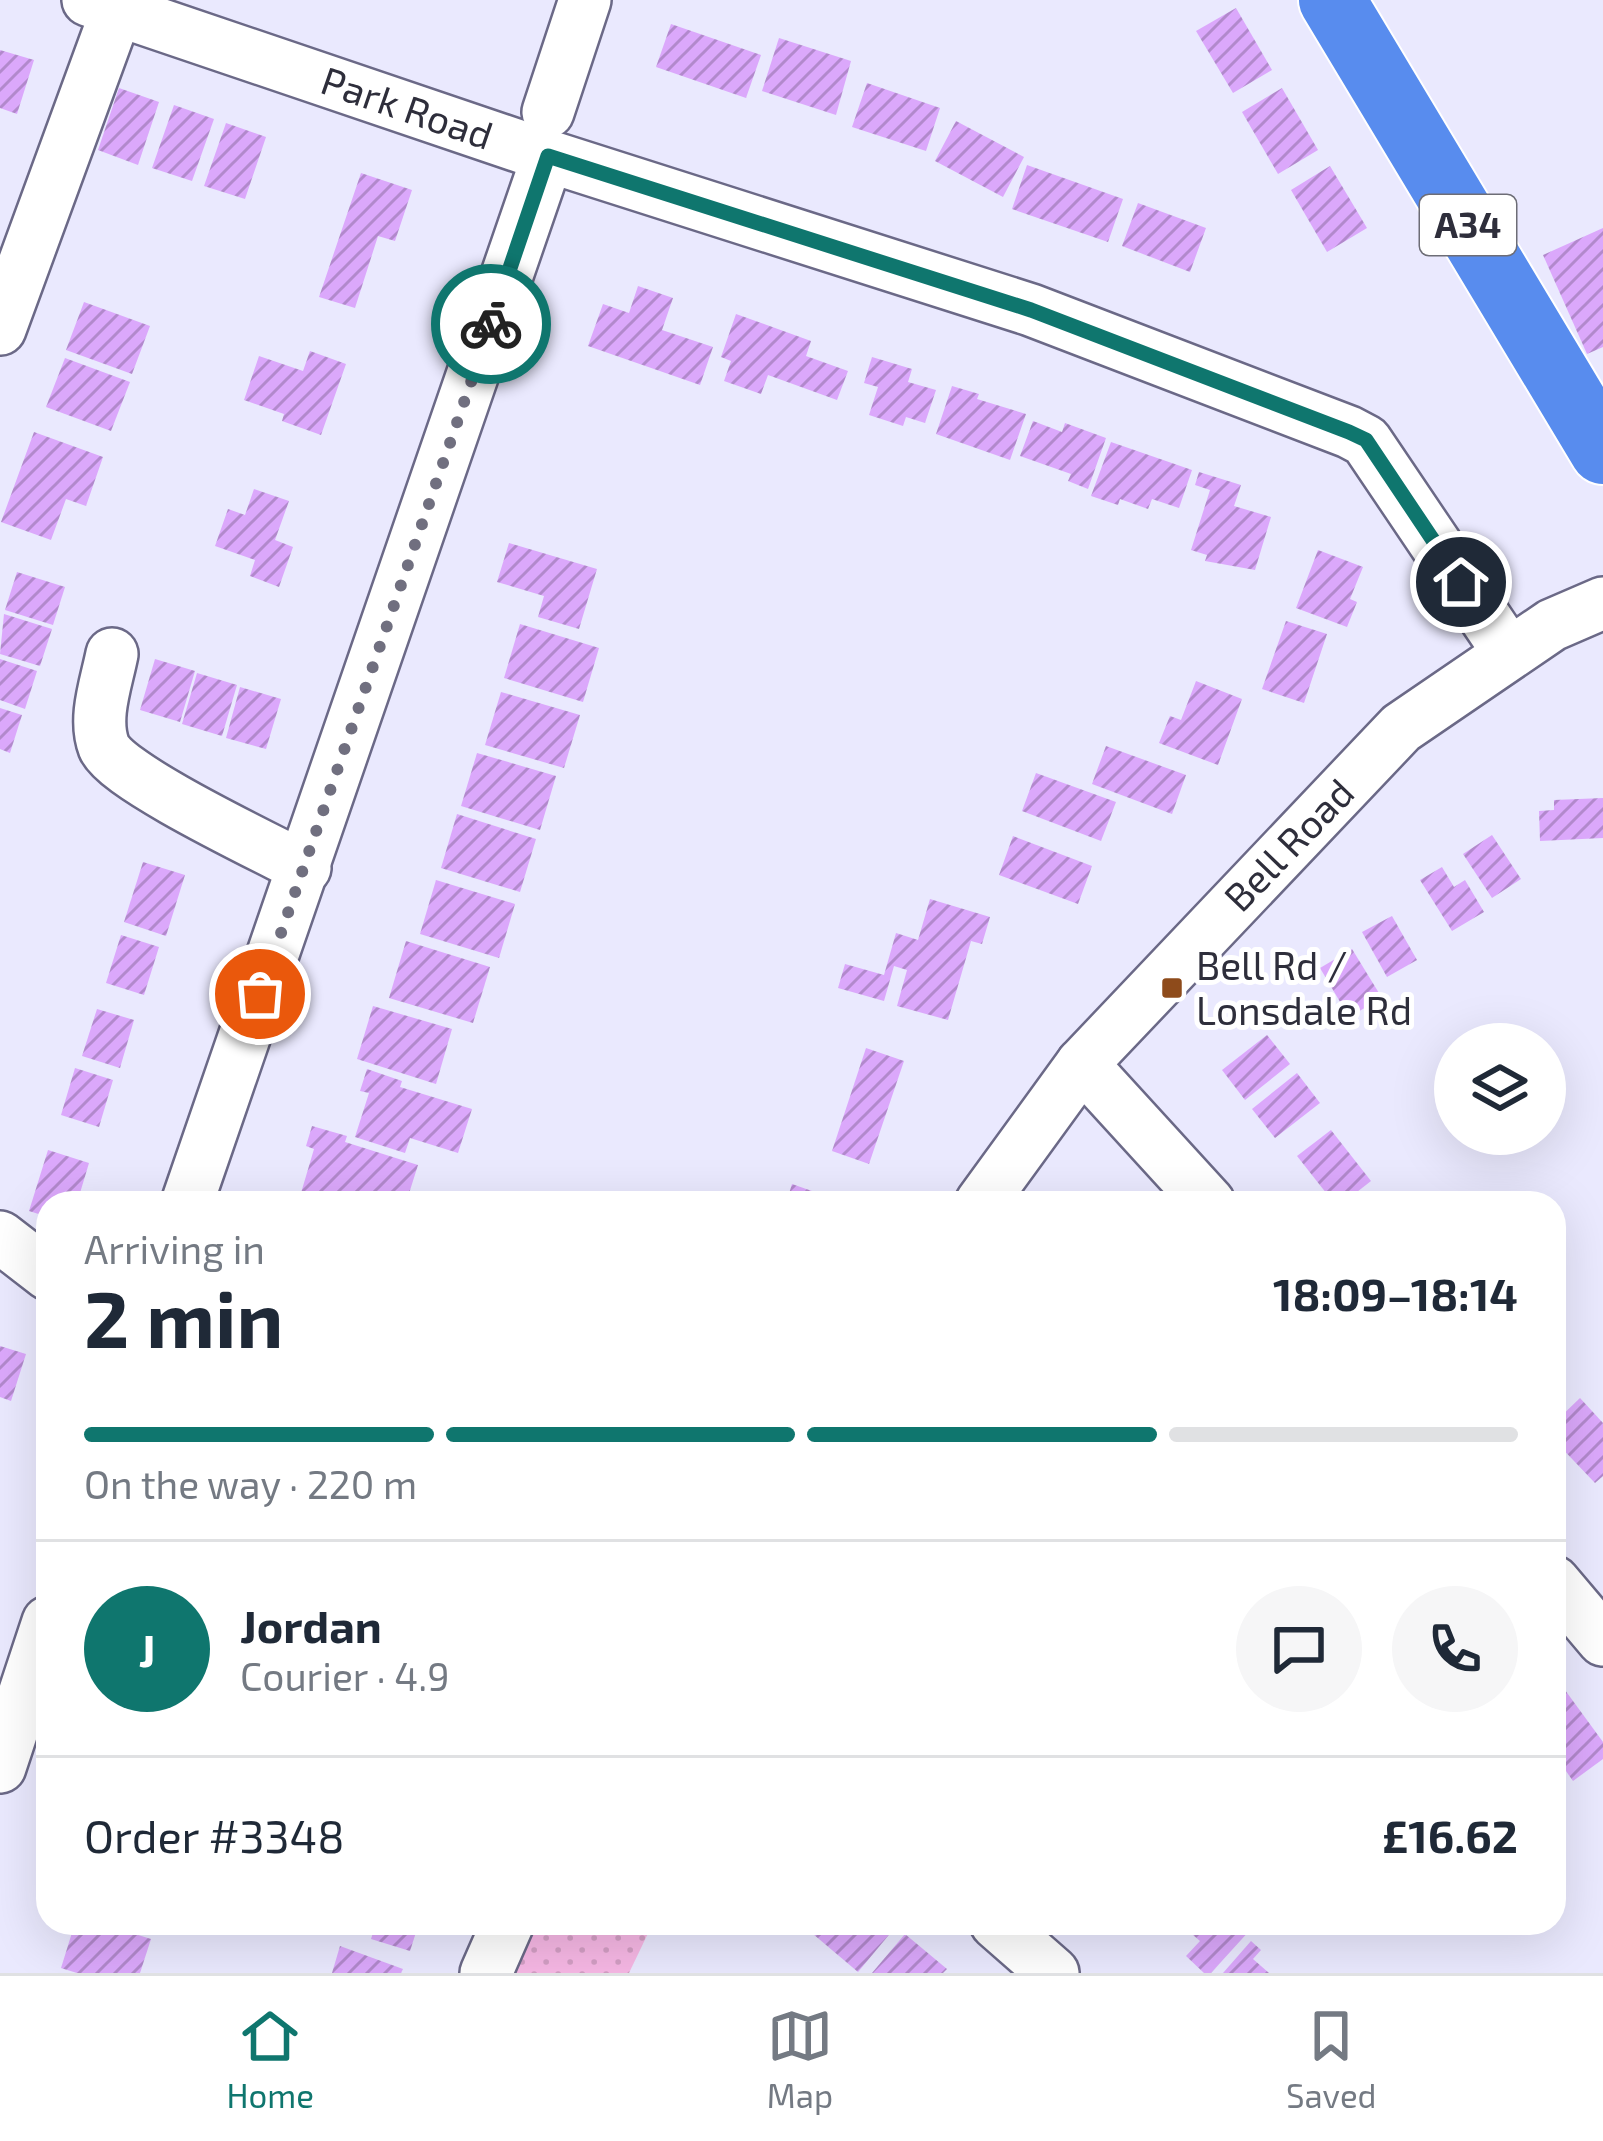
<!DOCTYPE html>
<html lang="en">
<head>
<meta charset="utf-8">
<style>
  body { margin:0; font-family:"Exo 2",sans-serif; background:#f6f6f7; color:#1f2937; height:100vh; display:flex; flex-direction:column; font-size:45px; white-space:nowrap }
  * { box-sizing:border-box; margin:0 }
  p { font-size:39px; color:#747a83 }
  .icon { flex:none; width:66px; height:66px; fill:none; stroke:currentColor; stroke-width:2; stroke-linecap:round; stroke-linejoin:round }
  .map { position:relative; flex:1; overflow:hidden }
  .details { position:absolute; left:36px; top:1191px; width:1530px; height:744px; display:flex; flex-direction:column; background:#fff; border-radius:36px; box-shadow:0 12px 48px #0002 }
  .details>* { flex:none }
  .fabs { position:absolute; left:1434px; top:1023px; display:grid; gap:24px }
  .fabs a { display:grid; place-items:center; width:132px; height:132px; border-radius:50%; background:#fff; box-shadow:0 12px 48px #0002; font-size:60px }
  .pin { position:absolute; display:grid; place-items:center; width:102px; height:102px; color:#fff; margin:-51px; border:6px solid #fff; border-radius:50%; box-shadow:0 3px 12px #0007 }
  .courier { position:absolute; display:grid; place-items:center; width:120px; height:120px; margin:-60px; border:9px solid #0f766e; border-radius:50%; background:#fff; color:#222; box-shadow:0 3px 15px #0007 }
  .headline em { font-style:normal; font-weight:700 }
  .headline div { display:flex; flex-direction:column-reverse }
  .headline { display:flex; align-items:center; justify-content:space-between; height:204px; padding:0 48px }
  h1 { font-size:78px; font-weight:700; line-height:90px }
  .bar { display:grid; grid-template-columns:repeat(4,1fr); gap:18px 12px; align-content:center; height:144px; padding:0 48px }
  .bar i { height:15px; border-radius:9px; background:#e0e1e3 }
  .bar .selected { background:#0f766e }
  .bar p { grid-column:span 4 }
  .line { display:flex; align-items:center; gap:30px; padding:0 48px; border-top:3px solid #e0e1e3 }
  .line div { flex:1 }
  .round { display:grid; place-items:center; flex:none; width:126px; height:126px; border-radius:63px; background:#f6f6f7 }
  .dock { display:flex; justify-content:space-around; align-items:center; height:168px; border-top:3px solid #e0e1e3; background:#fff; font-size:33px; color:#747a83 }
  .dock a { display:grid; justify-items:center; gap:6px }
  .dock .selected { color:#0f766e }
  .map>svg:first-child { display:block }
  .grass { fill:url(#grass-dots) }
  .building { fill:url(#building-hatch) }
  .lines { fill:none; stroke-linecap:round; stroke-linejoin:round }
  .minor-casing { stroke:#6b6987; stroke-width:56 }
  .highway-casing { stroke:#fff; stroke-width:70 }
  .minor { stroke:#fff; stroke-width:51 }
  .highway { stroke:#588cee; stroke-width:66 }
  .done { stroke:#706f7f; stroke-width:12; stroke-dasharray:0 21.6 }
  .route { stroke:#0f766e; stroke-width:15 }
  .poi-dot { fill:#8e4b1b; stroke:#fff; stroke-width:4.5 }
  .labels { text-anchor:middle; stroke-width:10; stroke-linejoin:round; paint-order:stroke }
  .shield { fill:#fff; stroke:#6d6d76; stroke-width:3 }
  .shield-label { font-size:36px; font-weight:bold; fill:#2e2e3b }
  .street-label { font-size:39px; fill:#2e2e3b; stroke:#fff }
  .poi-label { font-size:39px; fill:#2e2e3b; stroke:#fff; text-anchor:start }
</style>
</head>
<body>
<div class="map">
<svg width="1603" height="1973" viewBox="0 0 1603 1973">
  <defs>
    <pattern id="grass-dots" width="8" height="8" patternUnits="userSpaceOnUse" patternTransform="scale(3)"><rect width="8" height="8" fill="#f6b7e4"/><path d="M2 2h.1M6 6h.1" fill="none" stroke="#d39ec4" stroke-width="1.8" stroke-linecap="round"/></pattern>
    <pattern id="building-hatch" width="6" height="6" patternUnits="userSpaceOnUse" patternTransform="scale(3)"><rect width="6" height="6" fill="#dba8fb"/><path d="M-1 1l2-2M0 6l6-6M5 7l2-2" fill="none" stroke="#b289cc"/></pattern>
  </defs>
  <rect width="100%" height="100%" fill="#eae9fe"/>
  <polygon class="grass" points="528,1923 653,1923 629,1973 505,1973"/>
  <g class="building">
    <polygon points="1236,8 1272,70 1233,93 1196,31"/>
    <polygon points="671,24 761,55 746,98 656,67"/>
    <polygon points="779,38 851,61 836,115 762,91"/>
    <polygon points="0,50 34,60 17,114 0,108"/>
    <polygon points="867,83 940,108 926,151 852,127"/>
    <polygon points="119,88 159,102 138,165 98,150"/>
    <polygon points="1282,88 1318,150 1278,174 1242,112"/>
    <polygon points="174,105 214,119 192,181 152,168"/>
    <polygon points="956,121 1024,157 1003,197 935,161"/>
    <polygon points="226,123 266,137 245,199 204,186"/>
    <polygon points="1027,165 1123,199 1108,242 1012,209"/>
    <polygon points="1330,166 1367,228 1327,252 1291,190"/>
    <polygon points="361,173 412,190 395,241 378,236 355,308 319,297"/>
    <polygon points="1138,203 1206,228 1190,272 1122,246"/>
    <polygon points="1603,228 1603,347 1587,354 1543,255"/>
    <polygon points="638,286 673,298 662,330 713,347 700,385 588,346 603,304 629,313"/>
    <polygon points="84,302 150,326 132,374 66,350"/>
    <polygon points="736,314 811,341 806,356 848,371 837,400 768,375 761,394 724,381 731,361 721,357"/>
    <polygon points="310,351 346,364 321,435 282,421 284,414 244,400 259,356 303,371"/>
    <polygon points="872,357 912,369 908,382 936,390 925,423 906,417 903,426 869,415 878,387 864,383"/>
    <polygon points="65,358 130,382 111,431 46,407"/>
    <polygon points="952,386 979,394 977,399 1026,414 1010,460 936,434"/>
    <polygon points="1033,421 1062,432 1065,423 1106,438 1088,489 1068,481 1071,474 1020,456"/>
    <polygon points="34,432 103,457 86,506 66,499 51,540 1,522"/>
    <polygon points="1111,442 1192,470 1179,508 1152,499 1148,509 1120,499 1118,505 1091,496"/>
    <polygon points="1199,472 1241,485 1234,506 1271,517 1255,570 1205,561 1207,555 1191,550 1210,490 1195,485"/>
    <polygon points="254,489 289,501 275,540 293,547 279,587 250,576 255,560 215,546 228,509 245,515"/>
    <polygon points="509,543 597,569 579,629 538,617 544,596 497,582"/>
    <polygon points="1318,550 1363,567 1350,599 1357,602 1347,627 1296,608"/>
    <polygon points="17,572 65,587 53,625 5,610"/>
    <polygon points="4,614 52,629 40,666 0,654"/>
    <polygon points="1286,621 1327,634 1304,703 1262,689"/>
    <polygon points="520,624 599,648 583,702 504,678"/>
    <polygon points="0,659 37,671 25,709 0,700"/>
    <polygon points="155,659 195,671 180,722 140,710"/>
    <polygon points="197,673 237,685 222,736 182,724"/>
    <polygon points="1196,681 1242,699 1218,765 1159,743 1170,716 1181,720"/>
    <polygon points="240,687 281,699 266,749 226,738"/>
    <polygon points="501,692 580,715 564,768 485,745"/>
    <polygon points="0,708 22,715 10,753 0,749"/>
    <polygon points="1106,746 1186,775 1172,814 1092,784"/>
    <polygon points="477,753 556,776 540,830 461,806"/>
    <polygon points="1036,773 1116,802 1101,841 1022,811"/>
    <polygon points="1603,798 1603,838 1540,841 1539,811 1554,810 1554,800"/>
    <polygon points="457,814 536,839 520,892 441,868"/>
    <polygon points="1492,835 1521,879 1492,898 1463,854"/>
    <polygon points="1013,836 1092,866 1078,904 999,875"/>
    <polygon points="143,862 185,875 166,936 124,922"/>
    <polygon points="1442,867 1454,887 1465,880 1484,912 1452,931 1420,880"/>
    <polygon points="436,880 515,904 499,958 420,934"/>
    <polygon points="930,899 990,917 982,944 971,941 948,1020 897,1006 907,970 894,966 884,1001 838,988 845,964 884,975 896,933 918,940"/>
    <polygon points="1392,916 1417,960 1387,977 1362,932"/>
    <polygon points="121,935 159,947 144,995 106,983"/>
    <polygon points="406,941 490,967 473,1023 389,998"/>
    <polygon points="1352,949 1382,998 1349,1017 1320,968"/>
    <polygon points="373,1006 452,1029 436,1084 357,1059"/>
    <polygon points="97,1009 134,1020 120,1068 82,1056"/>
    <polygon points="1267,1035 1290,1064 1245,1100 1222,1070"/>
    <polygon points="866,1048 904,1061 869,1164 832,1151"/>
    <polygon points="75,1068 113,1080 99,1127 61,1115"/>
    <polygon points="367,1069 402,1081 400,1087 472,1109 458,1153 410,1138 405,1153 355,1137 369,1093 360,1091"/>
    <polygon points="1297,1073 1320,1103 1275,1138 1252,1109"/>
    <polygon points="312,1126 347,1136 345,1142 418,1165 406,1203 386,1203 355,1193 352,1203 323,1203 324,1200 301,1193 314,1149 306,1146"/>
    <polygon points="1331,1130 1371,1181 1343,1203 1334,1203 1297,1156"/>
    <polygon points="48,1150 89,1163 77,1203 48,1203 48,1217 29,1211"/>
    <polygon points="792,1184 829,1197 827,1203 786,1203"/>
    <polygon points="0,1346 26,1354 11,1401 0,1397"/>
    <polygon points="1580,1398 1603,1423 1603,1476 1595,1483 1554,1440 1554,1423"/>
    <polygon points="1554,1675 1603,1742 1603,1759 1573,1781 1554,1754"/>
    <polygon points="75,1923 100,1923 151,1939 140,1973 77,1973 61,1968"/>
    <polygon points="376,1923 419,1923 410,1951 371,1939"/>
    <polygon points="800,1923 884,1923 893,1930 858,1972"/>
    <polygon points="1179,1923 1244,1923 1251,1929 1211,1973 1204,1973 1186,1956 1200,1941"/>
    <polygon points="905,1934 947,1969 943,1973 872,1973"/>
    <polygon points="1251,1941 1261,1950 1253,1959 1269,1973 1223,1973"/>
    <polygon points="340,1946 403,1969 401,1973 332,1973"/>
  </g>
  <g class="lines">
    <g class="minor-casing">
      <g id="minor">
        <polyline points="88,0 548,156 1031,310 1349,432 1366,441 1509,653"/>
        <polyline points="548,112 585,0"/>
        <polyline points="0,329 117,10"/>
        <path d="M112 654C106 684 93 718 104 747 116 777 269 849 305 868"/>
        <polyline points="1082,1064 1209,1203"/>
        <polyline points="187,1203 548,156"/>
        <polyline points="981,1203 1082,1064 1401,728 1552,625 1603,603"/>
        <polyline points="0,1237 48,1274"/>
        <polyline points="1554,1582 1603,1640"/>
        <polyline points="0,1767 48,1622"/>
        <polyline points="996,1923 1053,1973"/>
        <polyline points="486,1973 508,1923"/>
      </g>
    </g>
    <g class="highway-casing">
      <polyline id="highway" points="1332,0 1603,451"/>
    </g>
    <use href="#minor" class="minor"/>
    <use href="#highway" class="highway"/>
  </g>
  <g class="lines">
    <polyline class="done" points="260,994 491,324"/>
    <polyline class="route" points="491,324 548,156 1031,310 1349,432 1366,440 1461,582"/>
  </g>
  <rect class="poi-dot" x="1160" y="976" width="24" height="24" rx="6"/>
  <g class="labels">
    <rect class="shield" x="1420" y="195" width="96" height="60" rx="9"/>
    <g class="shield-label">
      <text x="1468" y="238">A34</text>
    </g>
    <g class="street-label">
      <text transform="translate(407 108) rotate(19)" y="14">Park Road</text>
      <text transform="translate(1289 845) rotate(-46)" y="14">Bell Road</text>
    </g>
    <g class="poi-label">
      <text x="1196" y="980">Bell Rd /<tspan x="1196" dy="45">Lonsdale Rd</tspan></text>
    </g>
  </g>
</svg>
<div class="fabs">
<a><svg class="icon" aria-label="layers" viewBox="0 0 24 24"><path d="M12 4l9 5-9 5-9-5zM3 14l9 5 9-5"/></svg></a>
</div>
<div class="pin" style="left:260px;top:994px;background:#ea580c"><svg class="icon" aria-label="bag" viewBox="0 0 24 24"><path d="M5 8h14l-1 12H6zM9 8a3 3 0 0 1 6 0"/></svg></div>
<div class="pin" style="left:1461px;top:582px;background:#1f2937"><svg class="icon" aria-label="home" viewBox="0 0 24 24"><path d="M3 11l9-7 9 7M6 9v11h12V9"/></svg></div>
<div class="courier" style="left:491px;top:324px"><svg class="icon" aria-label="bike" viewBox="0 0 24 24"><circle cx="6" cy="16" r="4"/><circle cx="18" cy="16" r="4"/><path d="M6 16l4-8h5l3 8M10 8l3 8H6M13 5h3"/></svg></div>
<section class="details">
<div class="headline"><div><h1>2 min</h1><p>Arriving in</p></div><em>18:09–18:14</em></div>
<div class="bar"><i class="selected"></i><i class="selected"></i><i class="selected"></i><i></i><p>On the way · 220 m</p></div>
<div class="line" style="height:216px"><b class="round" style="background:#0f766e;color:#fff">J</b><div><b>Jordan</b><p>Courier · 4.9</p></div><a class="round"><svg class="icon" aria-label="chat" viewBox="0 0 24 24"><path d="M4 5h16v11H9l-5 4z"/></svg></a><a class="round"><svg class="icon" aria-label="phone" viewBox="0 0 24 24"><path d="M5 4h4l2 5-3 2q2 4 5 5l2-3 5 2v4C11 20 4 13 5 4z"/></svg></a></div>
<div class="line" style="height:156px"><div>Order #3348</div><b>£16.62</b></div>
</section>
</div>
<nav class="dock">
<a class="selected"><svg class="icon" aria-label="home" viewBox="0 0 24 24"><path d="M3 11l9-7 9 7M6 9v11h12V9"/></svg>Home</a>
<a><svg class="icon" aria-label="map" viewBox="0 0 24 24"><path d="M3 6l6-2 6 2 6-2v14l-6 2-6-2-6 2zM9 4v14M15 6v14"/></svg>Map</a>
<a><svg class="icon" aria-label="saved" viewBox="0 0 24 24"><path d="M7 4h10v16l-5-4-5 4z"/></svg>Saved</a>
</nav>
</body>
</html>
